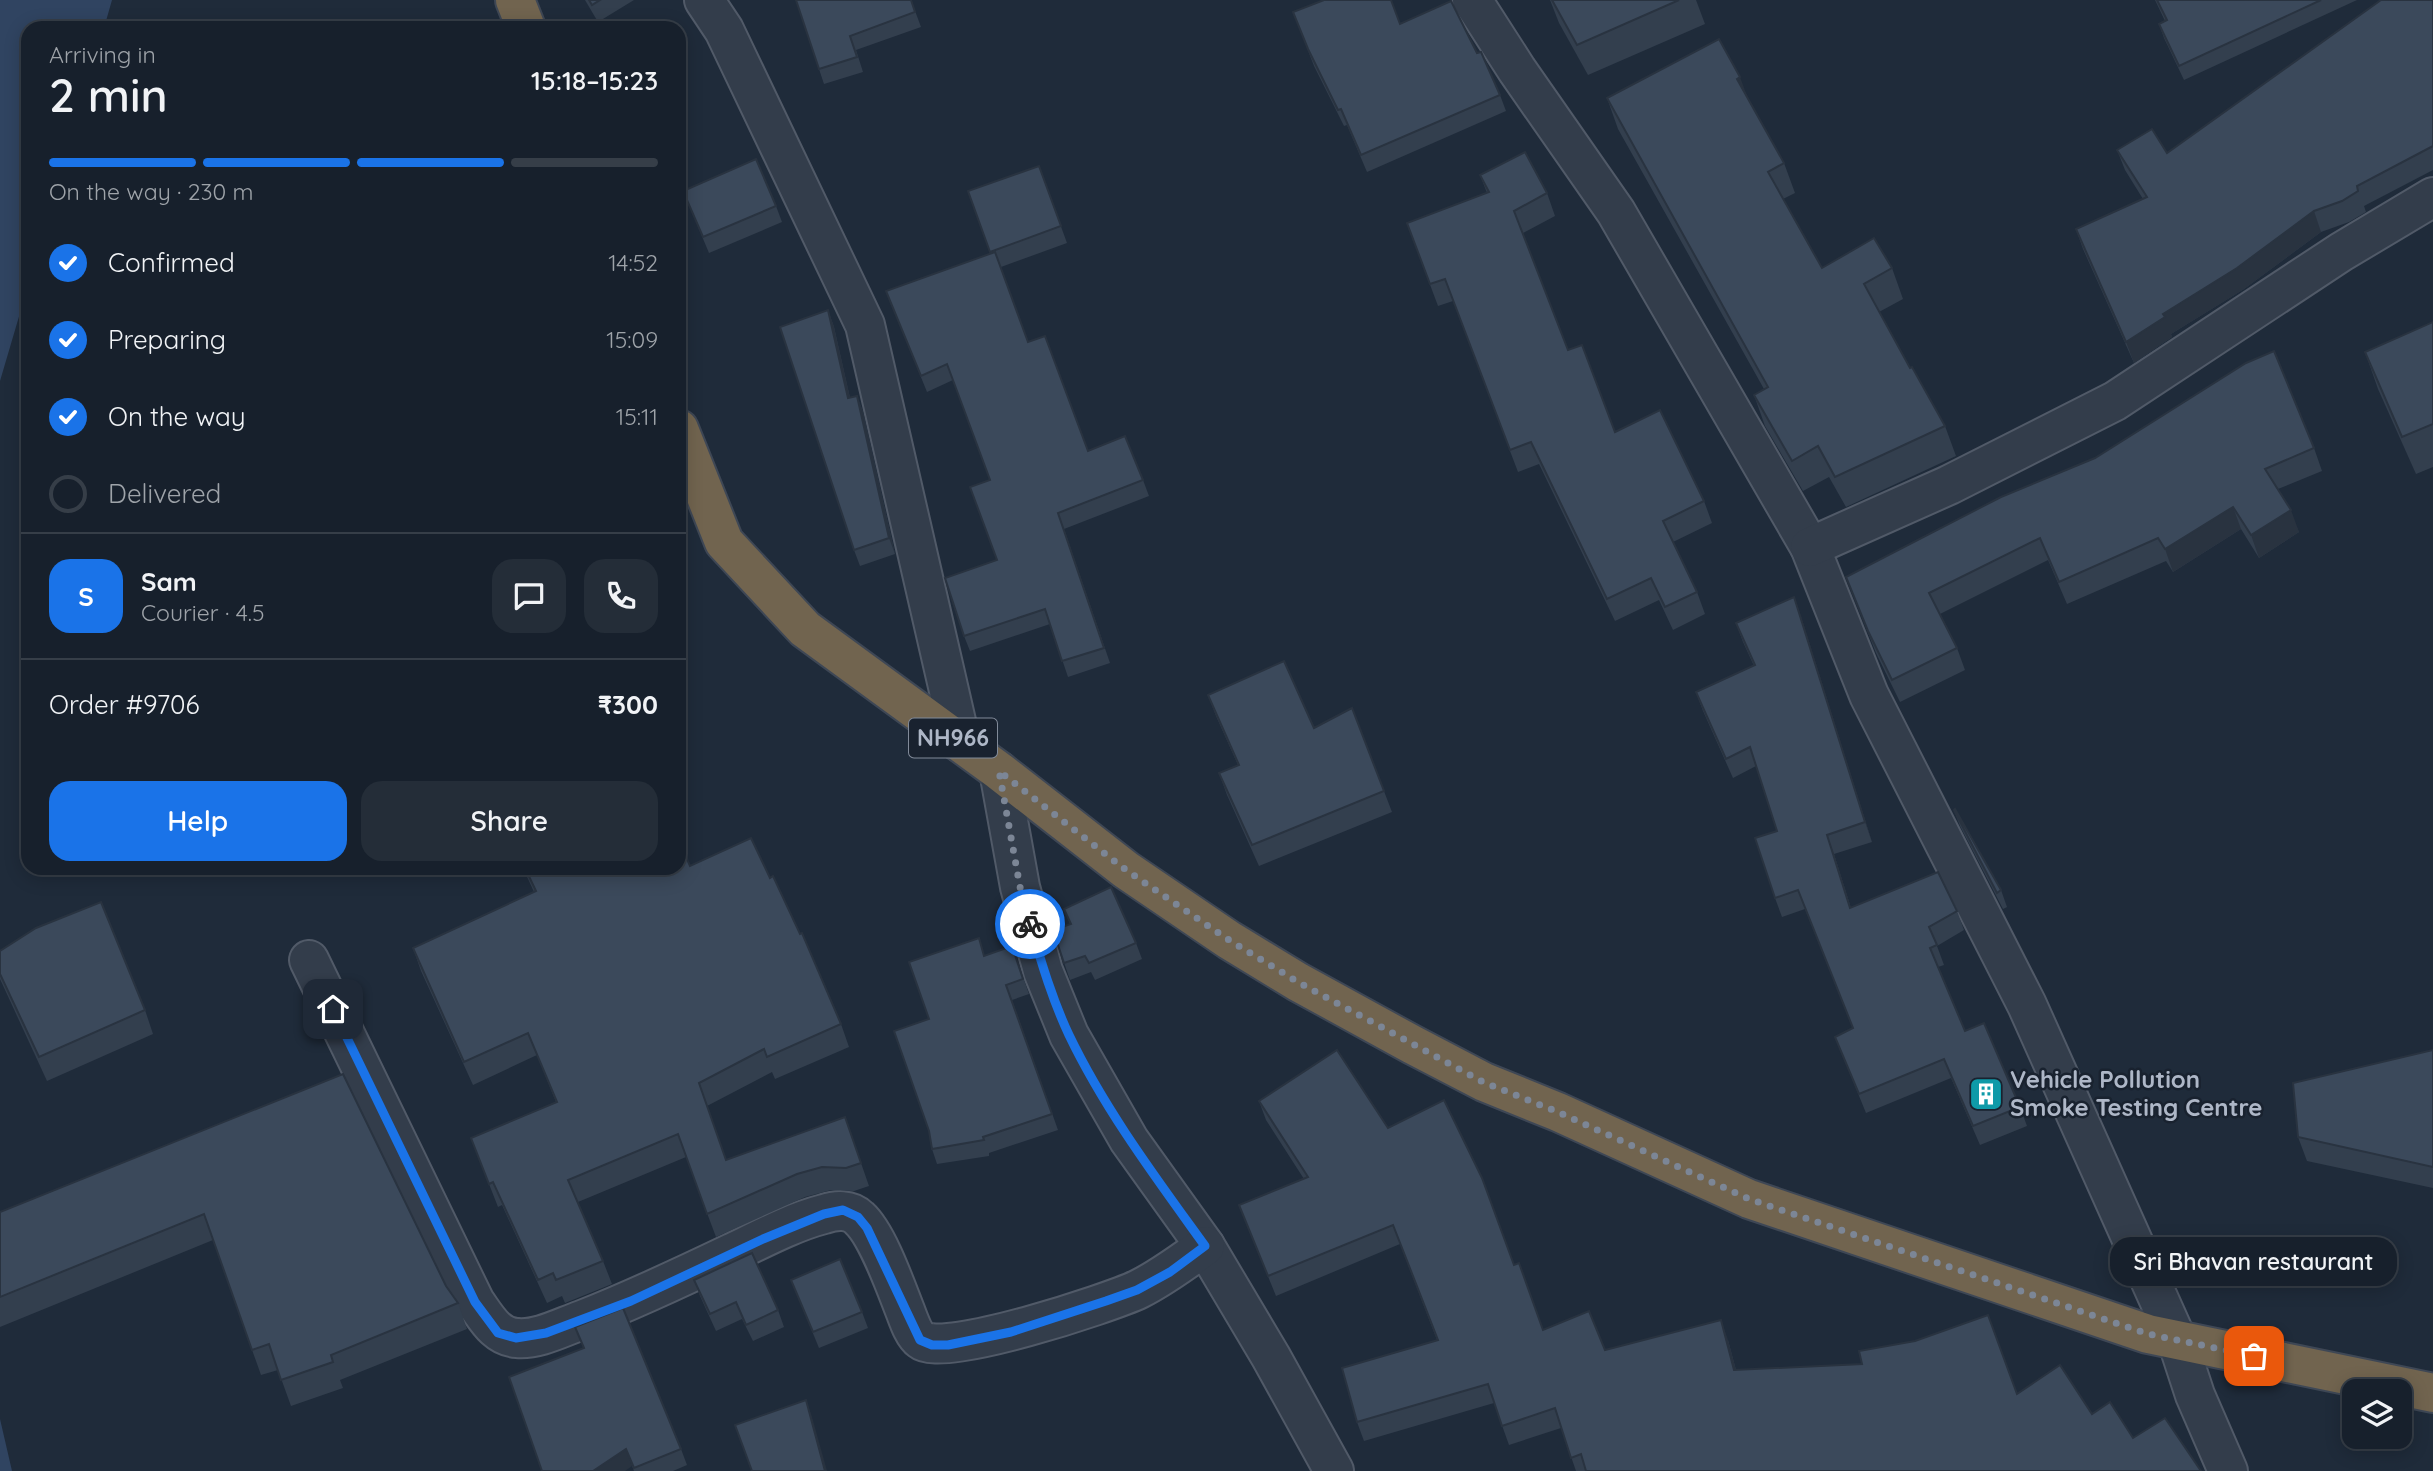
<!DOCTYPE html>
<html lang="en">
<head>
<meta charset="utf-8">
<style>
  body { margin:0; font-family:Quicksand,sans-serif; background:#242d38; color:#f1f3f6; height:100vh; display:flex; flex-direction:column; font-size:26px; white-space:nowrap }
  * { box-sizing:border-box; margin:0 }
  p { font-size:23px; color:#9ea3a9 }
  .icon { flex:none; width:38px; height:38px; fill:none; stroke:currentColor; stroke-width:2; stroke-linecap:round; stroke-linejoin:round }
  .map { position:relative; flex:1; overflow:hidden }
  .panel { position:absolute; left:21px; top:21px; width:665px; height:854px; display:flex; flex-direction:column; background:#17202c; border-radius:21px; box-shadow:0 4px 18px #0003,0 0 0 2px #363e48 }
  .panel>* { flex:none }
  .fabs { position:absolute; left:2342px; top:1379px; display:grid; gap:14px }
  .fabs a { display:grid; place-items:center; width:70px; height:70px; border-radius:14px; background:#17202c; box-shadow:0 4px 18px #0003,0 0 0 2px #363e48; font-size:35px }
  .pin { position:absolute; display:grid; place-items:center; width:60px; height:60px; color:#fff; margin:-30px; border-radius:14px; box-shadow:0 4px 10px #0006 }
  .courier { position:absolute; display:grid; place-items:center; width:70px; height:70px; margin:-35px; border:5px solid #1a73e8; border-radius:50%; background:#fff; color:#222; box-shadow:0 2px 9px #0007 }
  .bubble { position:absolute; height:49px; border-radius:21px; background:#17202c; box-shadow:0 4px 18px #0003,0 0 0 2px #363e48; font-size:23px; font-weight:600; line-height:49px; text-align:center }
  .summary em { font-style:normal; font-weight:600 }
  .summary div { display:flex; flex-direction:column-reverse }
  .summary { display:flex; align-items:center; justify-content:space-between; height:119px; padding:0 28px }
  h1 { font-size:46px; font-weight:600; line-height:52px }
  .bar { display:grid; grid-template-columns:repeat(4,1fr); gap:10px 7px; align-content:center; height:84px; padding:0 28px }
  .bar i { height:9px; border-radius:5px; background:#363e48 }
  .bar .active { background:#1a73e8 }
  .bar p { grid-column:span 4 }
  .line { display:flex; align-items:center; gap:18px; padding:0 28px; border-top:2px solid #363e48 }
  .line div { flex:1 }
  .round { display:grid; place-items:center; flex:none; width:74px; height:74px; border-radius:21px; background:#242d38 }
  ol { padding:0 28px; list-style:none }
  li { display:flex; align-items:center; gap:21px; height:77px }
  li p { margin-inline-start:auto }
  li .icon { padding:7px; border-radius:50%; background:#1a73e8; color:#fff; stroke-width:4 }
  li:last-child { color:#9ea3a9 }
  li i { width:38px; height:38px; border:4px solid #363e48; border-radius:50% }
  .button { display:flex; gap:14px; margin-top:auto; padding:14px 28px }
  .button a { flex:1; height:80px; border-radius:21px; background:#1a73e8; color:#fff; font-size:28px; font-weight:600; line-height:80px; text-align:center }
  .button a+a { background:#242d38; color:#f1f3f6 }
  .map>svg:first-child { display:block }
  .water { fill:#304461 }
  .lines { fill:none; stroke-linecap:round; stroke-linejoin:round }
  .street-casing { stroke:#515a68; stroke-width:42 }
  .highway-casing { stroke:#3e4755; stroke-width:42 }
  .street { stroke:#333d4b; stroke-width:38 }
  .highway { stroke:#71644f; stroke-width:38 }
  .wall { fill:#333f4e }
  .shaded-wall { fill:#293340 }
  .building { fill:#3b495b; stroke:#293340; stroke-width:2 }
  .done { stroke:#7c8696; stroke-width:7; stroke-dasharray:0 12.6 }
  .route { stroke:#1a73e8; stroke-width:9 }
  .labels { text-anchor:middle; stroke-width:5; stroke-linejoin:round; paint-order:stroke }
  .shield { fill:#19222f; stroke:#818a99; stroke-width:2 }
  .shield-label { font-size:23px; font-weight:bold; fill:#aeb7c7 }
  .poi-label { font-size:24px; font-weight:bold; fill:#aeb7c7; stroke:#19222f; text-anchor:start }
</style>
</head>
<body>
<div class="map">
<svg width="2433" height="1471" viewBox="0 0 2433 1471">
  <rect width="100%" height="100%" fill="#1f2b3a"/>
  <g class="water">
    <polygon points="0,0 112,0 104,28 28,28 28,286 0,381"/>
    <polygon points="0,1419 12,1471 0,1471"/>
  </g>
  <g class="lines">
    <g class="street-casing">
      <g id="street">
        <polyline points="704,0 724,30 865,325 961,743"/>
        <polyline points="1472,0 1517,70 1616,212 1810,547 1869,695 2027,1005 2177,1340 2195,1395 2228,1471"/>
        <polyline points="1810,547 1949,485 2115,401 2341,252 2433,197"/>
        <polyline points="999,771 1020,887 1043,971 1069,1035 1129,1140 1205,1246 1271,1357 1334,1471"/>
        <path d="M309 960 475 1302C486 1317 496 1337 517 1338 538 1340 562 1327 582 1320 633 1300 682 1277 732 1253 761 1239 793 1222 824 1214 836 1210 850 1209 859 1218 878 1235 896 1288 906 1313 909 1321 914 1335 921 1340 943 1358 1110 1303 1139 1289 1163 1277 1184 1261 1205 1246"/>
      </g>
    </g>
    <g class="highway-casing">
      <g id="highway">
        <polyline points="515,0 526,28"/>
        <polyline points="679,429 724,542 805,629 999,771 1126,870 1229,940 1298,982 1413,1045 1484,1082 1558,1112 1749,1199 2148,1334 2433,1393"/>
      </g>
    </g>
    <use href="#street" class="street"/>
    <use href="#highway" class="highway"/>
  </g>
  <g class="wall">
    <polygon points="585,0 634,0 598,22"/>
    <polygon points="796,0 911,0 921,27 856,50 863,72 824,84"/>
    <polygon points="1550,0 1696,0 1705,24 1588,75 1559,23"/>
    <polygon points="2155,0 2357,0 2184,80 2164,38 2159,24 2165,21"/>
    <polygon points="2433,0 2433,170 2364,206 2366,212 2349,222 2321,232 2244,289 2171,334 2172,337 2134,363 2083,249 2076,229 2143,199 2125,170 2117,150 2167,153"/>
    <polygon points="1293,12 1400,24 1477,53 1500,95 1506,111 1367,172 1347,125 1344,126 1314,66"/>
    <polygon points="1607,98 1749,100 1784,163 1795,193 1783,199 1822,268 1892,268 1903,299 1879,312 1910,368 1945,426 1956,456 1846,507 1829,477 1803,491 1765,426 1754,395 1764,389 1618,129"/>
    <polygon points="1039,166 1067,243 1001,267 1028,342 1088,451 1143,480 1149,496 1064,529 1110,663 1068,677 1050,624 970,651 964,636 997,561 990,480 953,380 927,392 886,291 991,254 968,191"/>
    <polygon points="1480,175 1547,193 1555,216 1523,233 1568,350 1615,432 1704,501 1712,523 1673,542 1697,592 1705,614 1673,630 1659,600 1615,621 1539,464 1518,472 1453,301 1438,306 1407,223 1487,193"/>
    <polygon points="683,191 776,206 782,222 709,253"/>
    <polygon points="828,310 834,327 850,398 857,396 863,412 895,554 860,566 854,550"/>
    <polygon points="2433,322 2433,467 2416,474 2378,389 2365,352"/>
    <polygon points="2314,448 2322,471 2278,489 2299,532 2259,558 2241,529 2173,572 2166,561 2067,604 2048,560 1940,614 1957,648 1965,670 1900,702 1876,653 1846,577"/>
    <polygon points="1794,597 1872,842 1834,854 1851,908 1957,911 1964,930 1937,946 1944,965 1938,967 1965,1031 2020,1107 2027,1126 1980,1145 1951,1078 1866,1113 1835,1037 1853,1029 1805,909 1782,917 1775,898 1777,831 1756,766 1733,778 1703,711 1696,692 1754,666 1743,642 1736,623"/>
    <polygon points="1208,695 1314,728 1352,708 1392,812 1259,866 1227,795 1219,773 1238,765 1216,716"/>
    <polygon points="1954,810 2001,890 2007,907 2003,909 1960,826"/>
    <polygon points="690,866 841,1024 849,1047 775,1079 772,1072 707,1106 726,1160 845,1117 869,1186 854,1191 831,1190 805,1197 716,1237 686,1157 578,1202 603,1261 612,1284 565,1303 562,1296 547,1303 502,1205 498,1207 471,1138 556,1102 537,1055 473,1085 421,971 413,948 534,892 523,868 679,868"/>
    <polygon points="1064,909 1136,943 1142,959 1095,980 1091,972 1070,980 1053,930 1070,924"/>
    <polygon points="1012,946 1029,994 1012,1000 1058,1130 989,1153 989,1156 937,1164 932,1149 929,1019 985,956"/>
    <polygon points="0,951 145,1010 153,1034 47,1081 0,979"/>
    <polygon points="2433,1050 2433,1188 2307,1161 2298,1137"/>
    <polygon points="343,1074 446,1286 458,1303 467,1329 340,1380 343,1388 291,1406 278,1370 261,1375 213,1240 0,1327 0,1212"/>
    <polygon points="1259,1101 1388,1128 1514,1265 1543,1330 1605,1350 1728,1340 1736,1370 2017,1394 2092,1414 2133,1438 2201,1471 1576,1471 1561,1428 1509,1445 1494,1403 1364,1441 1357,1422 1437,1340 1400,1244 1276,1296 1239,1205 1304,1179 1266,1120"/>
    <polygon points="694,1280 778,1310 784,1327 753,1341 742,1319 716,1331 700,1296"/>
    <polygon points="791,1280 862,1312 868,1328 819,1348"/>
    <polygon points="575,1327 681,1449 687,1465 673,1471 634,1471"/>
  </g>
  <g class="shaded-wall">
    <polygon points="1740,77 1751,107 1737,79"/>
    <polygon points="2314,211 2321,232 2244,289 2171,334 2172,337 2134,363 2126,342 2163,314"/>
    <polygon points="828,310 834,327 854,415 848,398"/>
    <polygon points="857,396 863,412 895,554 889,538"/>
    <polygon points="2233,507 2241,529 2173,572 2165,549"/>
    <polygon points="2291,510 2299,532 2259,558 2251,535"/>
    <polygon points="1794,597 1801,616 1872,842 1865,822"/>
    <polygon points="1827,835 1834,854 1856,927 1850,908"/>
    <polygon points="1721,1320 1728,1340 1741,1389 1734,1370"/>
    <polygon points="806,1400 812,1417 827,1471 825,1471"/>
    <polygon points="626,1449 632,1466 625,1471 593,1471"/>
  </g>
  <g class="building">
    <polygon points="589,0 600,0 592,5"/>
    <polygon points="796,0 911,0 915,12 850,36 857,57 819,69"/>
    <polygon points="1324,0 1391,0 1400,24 1451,1 1477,53 1481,52 1500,95 1361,155 1341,109 1338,110 1308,49 1293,12"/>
    <polygon points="1552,0 1679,0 1577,45"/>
    <polygon points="2157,0 2321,0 2179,66 2159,24 2167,20"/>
    <polygon points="2381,0 2433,0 2433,146 2357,186 2358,191 2342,201 2314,211 2237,268 2163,314 2165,317 2126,342 2076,229 2147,197 2117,150 2152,129 2167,153"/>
    <polygon points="1719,39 1740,77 1737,79 1784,163 1768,172 1822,268 1874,238 1892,268 1864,284 1910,368 1912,367 1945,426 1835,477 1818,446 1792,461 1754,395 1768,387 1607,98"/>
    <polygon points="1525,152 1547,193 1514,211 1568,350 1582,345 1615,432 1660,410 1704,501 1663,521 1697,592 1665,607 1651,578 1607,599 1531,442 1510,450 1445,279 1430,284 1407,223 1489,192 1480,175"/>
    <polygon points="756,159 776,206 703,237 683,191"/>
    <polygon points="1039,166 1061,226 990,252 968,191"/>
    <polygon points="995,252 1028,342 1045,336 1088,451 1125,436 1143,480 1058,513 1104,648 1062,661 1045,609 964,636 945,578 997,560 970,487 990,480 947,364 921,376 886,291"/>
    <polygon points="828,310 848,398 857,396 889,538 854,550 780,327"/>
    <polygon points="2433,322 2433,424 2402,437 2365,352"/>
    <polygon points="2274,351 2314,448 2265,469 2291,510 2251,535 2233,507 2165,549 2158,538 2059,582 2040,538 1929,593 1957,648 1892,680 1868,631 1846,577 2001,497 2095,458 2246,363"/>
    <polygon points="1794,597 1865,822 1827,835 1850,908 1938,872 1957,911 1929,927 1937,945 1930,948 1965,1031 1984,1023 2020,1107 1973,1126 1944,1059 1859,1094 1835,1037 1853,1028 1798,890 1775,898 1755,838 1777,831 1750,747 1726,759 1696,692 1755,665 1736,623"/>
    <polygon points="1284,661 1314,728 1352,708 1384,791 1252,845 1219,773 1239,765 1208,695"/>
    <polygon points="1955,809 2001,890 1997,893 1954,810"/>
    <polygon points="751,838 770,878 773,876 800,934 802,933 841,1024 767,1057 764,1049 699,1083 726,1160 845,1117 861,1163 846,1168 822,1167 797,1174 707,1214 678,1134 568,1180 603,1261 556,1280 553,1273 538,1280 493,1182 489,1184 471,1138 557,1102 528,1033 464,1062 413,948 536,891 525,868 679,868 679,841 690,866"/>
    <polygon points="1111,887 1136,943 1089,963 1085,956 1064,963 1053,930 1071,924 1064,909"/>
    <polygon points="101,902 145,1010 39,1057 0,974 0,951 36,928"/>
    <polygon points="979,938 984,956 1012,946 1023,979 1006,985 1052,1114 983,1137 984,1140 932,1149 929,1131 894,1031 929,1019 909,962"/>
    <polygon points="1337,1050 1388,1128 1444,1100 1482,1178 1514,1265 1519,1263 1543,1330 1589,1311 1605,1350 1721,1320 1734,1370 1862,1364 1859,1351 1915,1341 1988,1315 2017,1394 2060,1365 2092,1414 2110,1402 2133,1438 2165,1418 2201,1471 1586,1471 1581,1454 1571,1458 1555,1408 1502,1426 1488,1384 1357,1422 1342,1368 1438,1340 1393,1225 1268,1276 1239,1205 1308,1177 1259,1101"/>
    <polygon points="2433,1050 2433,1167 2298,1137 2293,1083"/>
    <polygon points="343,1074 446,1286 458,1303 331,1355 333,1362 281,1380 269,1344 252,1350 204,1214 0,1297 0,1212"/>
    <polygon points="752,1253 778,1310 746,1325 736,1302 710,1314 694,1280"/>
    <polygon points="840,1259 862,1312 813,1332 791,1280"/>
    <polygon points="623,1308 681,1449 634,1468 626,1449 593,1471 542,1471 509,1377 584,1348 575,1327"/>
    <polygon points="806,1400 825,1471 752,1471 735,1425"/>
  </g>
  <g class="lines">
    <polyline class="done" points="1030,924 1020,887 999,771 1126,870 1229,940 1298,982 1483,1082 1558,1112 1749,1199 2148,1334 2254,1356"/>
    <path class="route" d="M333 1009 475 1302 498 1333 516 1338 546 1333 631 1301 763 1239 824 1214 843 1210 858 1217 867 1228 920 1340 932 1345H948L1011 1332 1106 1301 1137 1290 1170 1272 1205 1246C1156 1178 1105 1110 1069 1035 1052 999 1041 961 1030 924"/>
  </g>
  <defs>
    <g id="building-square" transform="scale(1.75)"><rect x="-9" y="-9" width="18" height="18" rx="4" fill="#0f9aa8" stroke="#19222f"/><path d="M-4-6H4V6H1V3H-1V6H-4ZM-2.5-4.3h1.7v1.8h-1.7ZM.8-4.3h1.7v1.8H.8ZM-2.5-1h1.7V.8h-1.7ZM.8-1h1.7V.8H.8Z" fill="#fff"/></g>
  </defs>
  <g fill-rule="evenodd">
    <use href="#building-square" x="1986" y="1094"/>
  </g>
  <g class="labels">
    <rect class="shield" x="909" y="718.5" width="88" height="39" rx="5"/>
    <g class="shield-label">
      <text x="953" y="746">NH966</text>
    </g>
    <g class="poi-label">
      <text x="2010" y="1088">Vehicle Pollution<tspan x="2010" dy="28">Smoke Testing Centre</tspan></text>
    </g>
  </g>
</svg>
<div class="fabs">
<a><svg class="icon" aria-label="layers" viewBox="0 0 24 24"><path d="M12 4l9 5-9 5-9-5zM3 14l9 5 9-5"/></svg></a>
</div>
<div class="pin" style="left:2254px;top:1356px;background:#ea580c"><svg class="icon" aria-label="bag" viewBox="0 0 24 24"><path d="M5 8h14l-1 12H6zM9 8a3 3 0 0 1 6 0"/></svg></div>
<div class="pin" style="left:333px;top:1009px;background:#1f2937"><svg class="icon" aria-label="home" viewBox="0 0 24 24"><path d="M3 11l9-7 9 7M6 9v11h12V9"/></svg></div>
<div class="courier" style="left:1030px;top:924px"><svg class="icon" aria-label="bike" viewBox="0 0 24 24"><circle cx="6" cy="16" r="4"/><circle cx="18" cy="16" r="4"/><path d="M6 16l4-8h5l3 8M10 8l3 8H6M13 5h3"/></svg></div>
<div class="bubble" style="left:2110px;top:1237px;width:287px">Sri Bhavan restaurant</div>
<section class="panel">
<div class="summary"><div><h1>2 min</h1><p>Arriving in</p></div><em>15:18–15:23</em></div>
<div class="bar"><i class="active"></i><i class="active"></i><i class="active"></i><i></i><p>On the way · 230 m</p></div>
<ol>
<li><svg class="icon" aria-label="check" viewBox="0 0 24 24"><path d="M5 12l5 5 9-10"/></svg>Confirmed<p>14:52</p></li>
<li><svg class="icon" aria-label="check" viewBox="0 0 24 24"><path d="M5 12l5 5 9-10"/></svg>Preparing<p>15:09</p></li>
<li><svg class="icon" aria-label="check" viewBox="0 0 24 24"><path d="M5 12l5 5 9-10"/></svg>On the way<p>15:11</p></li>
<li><i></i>Delivered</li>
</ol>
<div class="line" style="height:126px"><b class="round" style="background:#1a73e8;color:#fff">S</b><div><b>Sam</b><p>Courier · 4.5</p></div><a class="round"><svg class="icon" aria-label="chat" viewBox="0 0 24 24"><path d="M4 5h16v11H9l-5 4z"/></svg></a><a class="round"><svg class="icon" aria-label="phone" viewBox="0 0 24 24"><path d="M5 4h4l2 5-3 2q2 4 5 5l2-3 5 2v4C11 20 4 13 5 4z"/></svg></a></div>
<div class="line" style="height:91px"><div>Order #9706</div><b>₹300</b></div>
<div class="button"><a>Help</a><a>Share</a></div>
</section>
</div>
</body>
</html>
